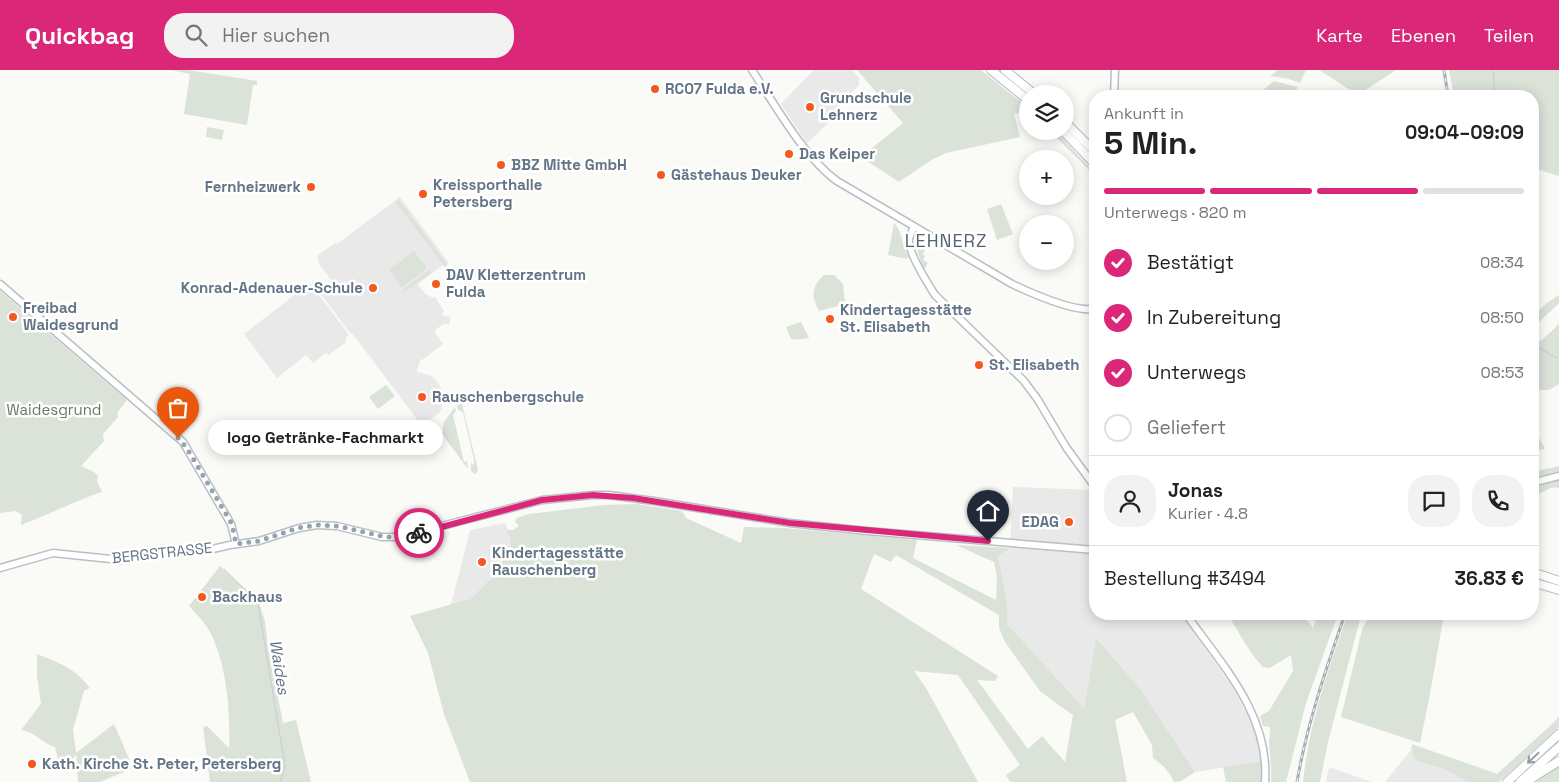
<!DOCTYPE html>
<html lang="de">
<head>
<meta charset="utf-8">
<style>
  body { margin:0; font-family:"Space Grotesk",sans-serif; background:#f2f2f2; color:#222; height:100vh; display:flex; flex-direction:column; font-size:19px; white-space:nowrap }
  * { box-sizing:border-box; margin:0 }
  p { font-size:16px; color:#767676 }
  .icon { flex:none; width:28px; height:28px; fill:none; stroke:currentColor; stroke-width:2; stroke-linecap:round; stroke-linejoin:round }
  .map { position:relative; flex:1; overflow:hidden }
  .side { position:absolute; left:1089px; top:20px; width:450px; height:530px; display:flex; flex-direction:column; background:#fff; border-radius:20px; box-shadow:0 2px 12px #0003 }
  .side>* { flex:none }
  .fabs { position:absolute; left:1019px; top:15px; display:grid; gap:10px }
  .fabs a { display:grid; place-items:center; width:55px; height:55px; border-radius:50%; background:#fff; box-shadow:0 2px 12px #0003; font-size:25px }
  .pin { position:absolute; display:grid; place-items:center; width:42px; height:42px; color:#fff; margin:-51px -21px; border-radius:50% 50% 50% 0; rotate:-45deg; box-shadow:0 0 5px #0007 }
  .pin .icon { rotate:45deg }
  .courier { position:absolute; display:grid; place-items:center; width:50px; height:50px; margin:-25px; border:4px solid #db2777; border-radius:50%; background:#fff; color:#222; box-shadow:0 1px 6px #0007 }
  .bubble { position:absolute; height:35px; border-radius:18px; background:#fff; box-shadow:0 2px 12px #0003; font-size:16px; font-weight:700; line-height:35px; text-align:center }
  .summary em { font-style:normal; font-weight:700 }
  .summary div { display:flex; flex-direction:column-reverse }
  .summary { display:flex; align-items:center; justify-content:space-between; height:85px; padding:0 15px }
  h1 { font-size:32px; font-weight:700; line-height:38px }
  .bar { display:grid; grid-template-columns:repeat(4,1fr); gap:8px 5px; align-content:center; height:60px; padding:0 15px }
  .bar i { height:6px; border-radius:4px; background:#e0e0e0 }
  .bar .selected { background:#db2777 }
  .bar p { grid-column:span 4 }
  .line { display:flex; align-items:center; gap:12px; padding:0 15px; border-top:1px solid #e0e0e0 }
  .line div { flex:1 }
  .round { display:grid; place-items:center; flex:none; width:52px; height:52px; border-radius:20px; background:#f2f2f2 }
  ol { padding:0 15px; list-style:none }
  li { display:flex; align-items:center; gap:15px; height:55px }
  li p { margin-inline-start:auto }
  li .icon { padding:5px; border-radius:50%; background:#db2777; color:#fff; stroke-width:4 }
  li:last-child { color:#767676 }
  li i { width:28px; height:28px; border:2px solid #e0e0e0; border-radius:50% }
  header { display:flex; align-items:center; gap:30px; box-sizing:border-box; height:70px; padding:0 25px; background:#db2777; color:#fff }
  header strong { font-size:24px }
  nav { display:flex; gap:28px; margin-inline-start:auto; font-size:18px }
  .search { width:350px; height:45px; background:#f2f2f2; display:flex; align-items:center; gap:12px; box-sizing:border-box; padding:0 18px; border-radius:20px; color:#767676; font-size:19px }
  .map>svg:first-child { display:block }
  .built { fill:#e8e9e8 }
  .green { fill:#dbe2d8; fill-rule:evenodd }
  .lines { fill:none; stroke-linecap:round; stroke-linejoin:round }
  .stream { stroke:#c3cdd3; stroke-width:1 }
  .secondary-casing { stroke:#b9bfc4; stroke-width:9 }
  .highway-casing { stroke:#babec1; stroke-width:10 }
  .secondary { stroke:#fff; stroke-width:6 }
  .highway { stroke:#fff; stroke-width:8 }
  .rail-casing { stroke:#a7aeb5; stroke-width:3 }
  .rail { stroke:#fff; stroke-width:1; stroke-dasharray:4; stroke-linecap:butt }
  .oneway { stroke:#919eaa }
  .done { stroke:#97a3ad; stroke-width:5; stroke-dasharray:0 9 }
  .route { stroke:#db2777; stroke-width:6 }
  .poi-dot { fill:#f3591e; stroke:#fff; stroke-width:2 }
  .labels { text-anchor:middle; stroke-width:5; stroke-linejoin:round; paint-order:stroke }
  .poi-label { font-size:15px; font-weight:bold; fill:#627485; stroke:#fff; text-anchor:start }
  .park-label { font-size:15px; fill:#667b62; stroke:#fff }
  .street-label { font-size:15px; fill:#627485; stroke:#fff }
  .water-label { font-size:16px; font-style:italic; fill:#5d747e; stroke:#fff }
  .quarter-label { font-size:18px; letter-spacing:1px; fill:#55626f; stroke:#fff }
</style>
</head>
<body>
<header>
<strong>Quickbag</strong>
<div class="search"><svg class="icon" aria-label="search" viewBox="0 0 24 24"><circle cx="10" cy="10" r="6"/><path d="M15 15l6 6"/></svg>Hier suchen</div>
<nav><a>Karte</a><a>Ebenen</a><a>Teilen</a></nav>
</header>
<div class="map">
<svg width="1559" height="712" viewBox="0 0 1559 712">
  <rect width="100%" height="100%" fill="#fafaf7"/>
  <g class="built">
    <polygon points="814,0 852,0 859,8 859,15 835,40 838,44 807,73 781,34"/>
    <polygon points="400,127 449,193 445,197 443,195 418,214 425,224 433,228 435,227 444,241 441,245 450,247 450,254 443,254 434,261 443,274 422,290 421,289 417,300 417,302 429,305 436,310 441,318 443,325 442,338 440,342 422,356 352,263 351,264 320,223 333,212 319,194 317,186 335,173 337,174"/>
    <polygon points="310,213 349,265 346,267 346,272 328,285 326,283 313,293 306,285 277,308 244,264"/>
    <polygon points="1013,417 1092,420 1095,424 1095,544 1182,544 1232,617 1256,660 1263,691 1195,702 1141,620 1096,568 1084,638 1007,554 1007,532 998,486 1010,478"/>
    <polygon points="505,453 512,471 510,478 493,506 470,529 451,535 470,460"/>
    <polygon points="1412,674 1497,704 1499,712 1385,712 1411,680"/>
    <polygon points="1329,697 1372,712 1326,712"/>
  </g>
  <g class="green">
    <polygon points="171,0 188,0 257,11 257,15 253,15 247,55 184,44 190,4"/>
    <polygon points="857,0 981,0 1027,37 1027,42 1026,41 1014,44 1020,67 946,83 933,89 899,112 861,87 903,53"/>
    <polygon points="1278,0 1306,0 1300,13 1289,9 1270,6"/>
    <polygon points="1319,0 1396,0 1358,25"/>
    <polygon points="1449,0 1559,0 1559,106 1533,98 1532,26 1454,26"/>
    <polygon points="1274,11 1298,17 1293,26 1256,26"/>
    <polygon points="207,57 224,60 222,70 206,67"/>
    <polygon points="1050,61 1055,61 1095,103 1095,109 1089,100"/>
    <polygon points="399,130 447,195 445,197 396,132"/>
    <polygon points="1001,134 1013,164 997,170 987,139"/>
    <path d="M894 153C903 161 901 176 909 187L907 189 888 185Z"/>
    <polygon points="921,168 929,172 923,184 925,186 923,190 928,193 924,200 918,183 917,171"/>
    <polygon points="414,181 427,198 402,217 389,200"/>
    <polygon points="429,200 431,203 404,222 403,220"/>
    <path d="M824 205H834L843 214 845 234 819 241C811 226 811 217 824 205Z"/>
    <path d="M0 221 127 330 117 343 118 347 103 364 104 371 81 396 94 402 98 406 97 411 102 422C74 431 48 445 21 455L22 445 16 441 0 443Z"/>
    <polygon points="1559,225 1559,233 1533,258 1533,246 1547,233"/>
    <path d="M801 252 809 268C803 269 796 270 791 269L786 257Z"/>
    <polygon points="1559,254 1559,314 1549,320 1533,320 1533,271 1541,271"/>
    <polygon points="386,315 395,326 378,339 369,327"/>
    <polygon points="459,333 462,334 478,400 476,404 473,403 471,401 471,393 474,395 474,390 463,342 458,340 457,336"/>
    <polygon points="455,337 456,341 453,345 464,392 467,391 468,399 442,364 444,352"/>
    <polygon points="1533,339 1538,353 1533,356 1545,379 1533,381"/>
    <polygon points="1559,396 1559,402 1533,410 1533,402"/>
    <path d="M1559 409V418C1551 416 1545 421 1539 424L1533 442V417Z"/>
    <path d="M636 434 682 441 686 448 741 473 744 457 784 458 917 470 913 488 996 530 997 507 994 492 956 475 1010 478 998 486 1007 532V554L1084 638 1096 568 1141 620 1195 702 1181 711 1174 712C1169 701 1162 694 1153 688L1152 675 1133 642 1115 650 1127 712H1010L1006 705 1020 695 958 605 914 601 926 618 978 712H470L444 644 428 583 410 546 470 529 493 506 510 478 511 471 507 460H513L519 456 515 452 517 448 529 444 604 435ZM874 484 891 492 896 485 999 545V558L1005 572 1040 621 1057 634 1073 645 1065 692 1042 666 1028 679 977 610 995 611 998 606 861 519Z"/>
    <path d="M220 496 258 530 265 551 268 578 283 653 296 650 311 712H210L203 657 207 656 229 678C231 642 226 587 207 557 202 549 195 543 189 536Z"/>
    <path d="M1227 544H1302L1313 558 1318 544H1338L1306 633 1286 712H1271C1272 699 1270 687 1269 673 1269 668 1271 663 1270 657L1263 656 1260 646 1269 641 1293 601 1291 585 1270 598 1263 597C1248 582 1239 561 1227 544Z"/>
    <path d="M1348 544H1363L1360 549 1328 672 1320 712H1303C1309 654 1328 599 1348 544Z"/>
    <polygon points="1370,544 1444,544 1430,624 1420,673 1341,647 1362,560"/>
    <path d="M37 584C59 593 75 598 90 618L84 621 73 659 76 683 114 654 133 698 100 712H78L76 684 72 691 60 697 55 677C41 673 36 662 21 660L41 634 37 606Z"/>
    <polygon points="1559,647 1559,657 1499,712 1468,712 1445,699 1416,690 1413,685 1412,676 1414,675 1497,704 1550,656"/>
    <polygon points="1263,691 1261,712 1226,712 1223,697"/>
    <polygon points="1559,696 1559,712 1535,712"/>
  </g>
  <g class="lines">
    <g class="stream">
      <polyline points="1493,0 1495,26"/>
      <polyline points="1532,274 1557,288"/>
      <polyline points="224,499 258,533 285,696 280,712"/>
    </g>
    <g class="secondary-casing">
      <g id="secondary">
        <path d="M752 0C775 35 804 87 837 111L1012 214C1031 223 1074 242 1095 239"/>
        <polyline points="1114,26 1115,0"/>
        <path d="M914 157C912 161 910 165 909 169 907 181 928 214 935 225L1024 311 1038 330 1066 377 1095 417"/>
        <polyline points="0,214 183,372 231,454 236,474"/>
        <polyline points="1532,413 1559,406"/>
        <polyline points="0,498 53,483 120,490 135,488 163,481 204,481 230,475 259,471 299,458 317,455 337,456 382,467 399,467 542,430 593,425 609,425 654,431 790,453 867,461 1095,480"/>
        <path d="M1186 544C1222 595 1270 645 1265 712"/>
      </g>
    </g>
    <g class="highway-casing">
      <g id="highway">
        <polyline points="991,0 1028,30"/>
        <polyline points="1005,0 1034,24"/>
        <polyline points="1065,52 1095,82"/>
        <polyline points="1063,61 1095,94"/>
        <polyline points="1532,502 1559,511"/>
        <polyline points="1532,512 1559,520"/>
        <polyline points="1529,710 1559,691"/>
        <polyline points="1507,712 1559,664"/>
        <polyline points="1520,712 1559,677"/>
      </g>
    </g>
    <use href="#secondary" class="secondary"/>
    <use href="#highway" class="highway"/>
    <g class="rail-casing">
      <g id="rail">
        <polyline points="1444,0 1448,26"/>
        <path d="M1297 712C1307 654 1326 599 1345 544"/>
      </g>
    </g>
    <use href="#rail" class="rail"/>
  </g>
  <defs><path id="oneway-shaft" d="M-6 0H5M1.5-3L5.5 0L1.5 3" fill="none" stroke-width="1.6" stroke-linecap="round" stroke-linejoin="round" transform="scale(1.25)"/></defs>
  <use class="oneway" href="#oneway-shaft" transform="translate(1533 688) rotate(137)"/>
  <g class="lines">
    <polyline class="done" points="178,368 186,377 232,454 236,474 259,471 298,458 317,455 337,456 386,467 399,467 419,463"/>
    <polyline class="route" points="419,463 542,430 593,425 633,428 790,453 988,471"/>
  </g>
  <g class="poi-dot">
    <circle cx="655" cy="19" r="5"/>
    <circle cx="810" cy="37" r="5"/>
    <circle cx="789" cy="84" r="5"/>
    <circle cx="501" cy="95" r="5"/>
    <circle cx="661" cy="105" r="5"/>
    <circle cx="311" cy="117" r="5"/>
    <circle cx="423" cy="124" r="5"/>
    <circle cx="436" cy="214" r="5"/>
    <circle cx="373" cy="218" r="5"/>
    <circle cx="13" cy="247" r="5"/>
    <circle cx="830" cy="249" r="5"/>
    <circle cx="979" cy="295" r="5"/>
    <circle cx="422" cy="327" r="5"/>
    <circle cx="1069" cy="452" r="5"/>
    <circle cx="482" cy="492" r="5"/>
    <circle cx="202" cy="527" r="5"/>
    <circle cx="32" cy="694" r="5"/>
  </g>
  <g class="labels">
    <g class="poi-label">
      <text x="665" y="24">RC07 Fulda e.V.</text>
      <text x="820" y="33">Grundschule<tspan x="820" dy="17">Lehnerz</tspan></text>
      <text x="799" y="89">Das Keiper</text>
      <text x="511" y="100">BBZ Mitte GmbH</text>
      <text x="671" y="110">Gästehaus Deuker</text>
      <text x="433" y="120">Kreissporthalle<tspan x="433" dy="17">Petersberg</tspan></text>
      <text x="301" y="122" text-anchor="end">Fernheizwerk</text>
      <text x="446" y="210">DAV Kletterzentrum<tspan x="446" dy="17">Fulda</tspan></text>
      <text x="363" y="223" text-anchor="end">Konrad-Adenauer-Schule</text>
      <text x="23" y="243">Freibad<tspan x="23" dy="17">Waidesgrund</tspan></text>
      <text x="840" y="245">Kindertagesstätte<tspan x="840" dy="17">St. Elisabeth</tspan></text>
      <text x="989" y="300">St. Elisabeth</text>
      <text x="432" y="332">Rauschenbergschule</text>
      <text x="1059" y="457" text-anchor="end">EDAG</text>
      <text x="492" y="488">Kindertagesstätte<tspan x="492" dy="17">Rauschenberg</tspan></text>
      <text x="212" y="532">Backhaus</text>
      <text x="42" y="699">Kath. Kirche St. Peter, Petersberg</text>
    </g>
    <g class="park-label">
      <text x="54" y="345">Waidesgrund</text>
    </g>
    <g class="street-label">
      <text transform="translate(162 483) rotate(-6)" y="5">BERGSTRASSE</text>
    </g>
    <g class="water-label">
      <text transform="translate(280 597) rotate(81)" y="6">Waides</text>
    </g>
    <g class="quarter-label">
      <text x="946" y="177">LEHNERZ</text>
    </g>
  </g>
</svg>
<div class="fabs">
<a><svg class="icon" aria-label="layers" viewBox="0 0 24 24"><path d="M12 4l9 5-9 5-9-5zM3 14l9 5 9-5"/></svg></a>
<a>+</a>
<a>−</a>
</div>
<div class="pin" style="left:178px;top:368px;background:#ea580c"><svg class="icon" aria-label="bag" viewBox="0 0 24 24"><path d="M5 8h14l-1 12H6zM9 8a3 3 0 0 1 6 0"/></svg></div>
<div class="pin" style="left:988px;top:471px;background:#1f2937"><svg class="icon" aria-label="home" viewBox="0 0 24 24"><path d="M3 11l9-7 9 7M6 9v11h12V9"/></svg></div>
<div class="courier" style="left:419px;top:463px"><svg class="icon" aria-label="bike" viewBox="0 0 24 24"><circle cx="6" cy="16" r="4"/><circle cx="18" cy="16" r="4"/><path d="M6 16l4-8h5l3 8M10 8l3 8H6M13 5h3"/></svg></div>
<div class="bubble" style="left:208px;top:350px;width:235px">logo Getränke-Fachmarkt</div>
<section class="side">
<div class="summary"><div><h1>5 Min.</h1><p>Ankunft in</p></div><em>09:04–09:09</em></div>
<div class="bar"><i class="selected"></i><i class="selected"></i><i class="selected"></i><i></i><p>Unterwegs · 820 m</p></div>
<ol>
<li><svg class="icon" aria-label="check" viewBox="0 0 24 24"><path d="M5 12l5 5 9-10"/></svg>Bestätigt<p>08:34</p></li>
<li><svg class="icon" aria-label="check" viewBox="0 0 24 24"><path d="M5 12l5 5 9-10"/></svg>In Zubereitung<p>08:50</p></li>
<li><svg class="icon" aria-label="check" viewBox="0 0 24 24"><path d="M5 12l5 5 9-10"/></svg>Unterwegs<p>08:53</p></li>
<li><i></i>Geliefert</li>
</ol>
<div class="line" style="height:90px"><a class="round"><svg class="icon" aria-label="person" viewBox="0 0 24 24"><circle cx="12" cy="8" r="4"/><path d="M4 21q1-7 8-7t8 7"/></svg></a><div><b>Jonas</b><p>Kurier · 4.8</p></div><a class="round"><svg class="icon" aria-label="chat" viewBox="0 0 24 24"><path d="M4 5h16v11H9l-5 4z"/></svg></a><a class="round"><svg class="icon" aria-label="phone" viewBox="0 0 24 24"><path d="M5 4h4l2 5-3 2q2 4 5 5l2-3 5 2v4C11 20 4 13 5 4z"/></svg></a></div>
<div class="line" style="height:65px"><div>Bestellung #3494</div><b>36.83 €</b></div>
</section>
</div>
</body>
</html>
